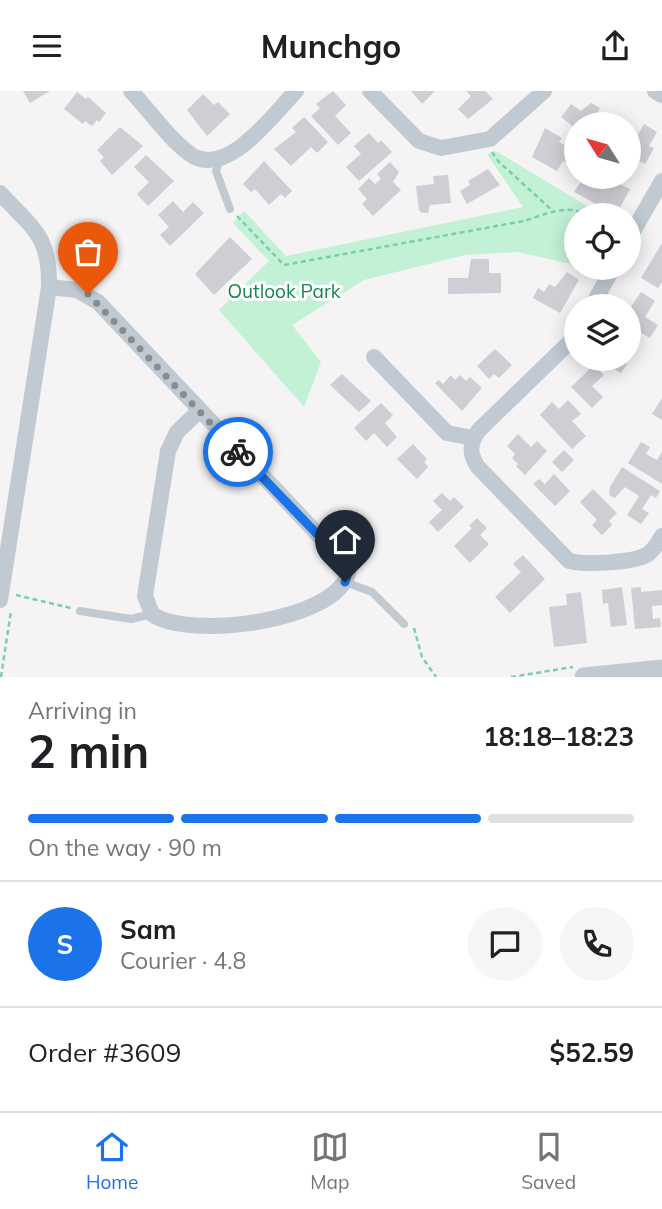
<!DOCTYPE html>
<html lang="en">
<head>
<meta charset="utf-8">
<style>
  body { margin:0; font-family:Mulish,sans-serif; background:#f6f6f6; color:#202124; height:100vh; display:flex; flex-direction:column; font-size:26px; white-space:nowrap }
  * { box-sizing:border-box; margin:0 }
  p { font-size:23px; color:#757577 }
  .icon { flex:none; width:38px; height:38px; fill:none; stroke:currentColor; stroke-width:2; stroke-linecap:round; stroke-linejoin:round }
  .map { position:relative; height:586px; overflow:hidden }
  .drawer { display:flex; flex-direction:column; background:#fff; flex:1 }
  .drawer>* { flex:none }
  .needle { width:46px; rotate:307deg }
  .tools { position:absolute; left:564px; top:21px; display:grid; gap:14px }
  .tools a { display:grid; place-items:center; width:77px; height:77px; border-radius:50%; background:#fff; box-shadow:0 4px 18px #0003; font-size:35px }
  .pin { position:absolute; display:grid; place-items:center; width:60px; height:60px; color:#fff; margin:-72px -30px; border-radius:50% 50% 50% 0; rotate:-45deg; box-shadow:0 0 7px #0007 }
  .pin .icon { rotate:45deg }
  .courier { position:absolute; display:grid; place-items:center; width:70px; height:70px; margin:-35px; border:5px solid #1a73e8; border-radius:50%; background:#fff; color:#222; box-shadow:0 2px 9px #0007 }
  .overview em { font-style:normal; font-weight:700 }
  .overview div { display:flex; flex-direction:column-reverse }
  .overview { display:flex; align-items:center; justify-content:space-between; height:119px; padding:0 28px }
  h1 { font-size:46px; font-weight:700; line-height:52px }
  .bar { display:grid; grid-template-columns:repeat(4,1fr); gap:10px 7px; align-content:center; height:84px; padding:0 28px }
  .bar i { height:9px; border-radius:5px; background:#e0e0e0 }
  .bar .active { background:#1a73e8 }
  .bar p { grid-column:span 4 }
  .line { display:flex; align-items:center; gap:18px; padding:0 28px; border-top:2px solid #e0e0e0 }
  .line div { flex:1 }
  .round { display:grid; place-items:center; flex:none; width:74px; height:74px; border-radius:37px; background:#f6f6f6 }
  header { display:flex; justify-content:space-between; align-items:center; height:91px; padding:0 28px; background:#fff; font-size:32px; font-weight:700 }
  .menu { display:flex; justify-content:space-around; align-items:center; height:98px; border-top:2px solid #e0e0e0; background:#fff; font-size:19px; color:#757577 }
  .menu a { display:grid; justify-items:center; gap:4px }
  .menu .active { color:#1a73e8 }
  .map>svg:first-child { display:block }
  .green { fill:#c3f1d5 }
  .building { fill:#cdcfd5 }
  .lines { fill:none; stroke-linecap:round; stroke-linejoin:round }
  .path { stroke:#7ad0a6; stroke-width:2.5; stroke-dasharray:5 3.5; stroke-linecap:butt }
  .service { stroke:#c1cad2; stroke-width:8 }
  .minor { stroke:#c1cad2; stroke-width:16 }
  .tertiary { stroke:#c1cad2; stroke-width:19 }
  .done { stroke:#868d94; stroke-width:7; stroke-dasharray:0 12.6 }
  .route { stroke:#1a73e8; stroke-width:9 }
  .labels { text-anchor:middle; stroke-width:6; stroke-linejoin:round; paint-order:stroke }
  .park-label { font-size:19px; fill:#17864f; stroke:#fff }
</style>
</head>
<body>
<header><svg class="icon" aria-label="menu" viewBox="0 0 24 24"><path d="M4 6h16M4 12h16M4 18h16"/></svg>Munchgo<svg class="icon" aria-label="share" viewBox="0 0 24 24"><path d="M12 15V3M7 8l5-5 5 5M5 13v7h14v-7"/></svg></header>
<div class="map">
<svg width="662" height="586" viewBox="0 0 662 586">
  <rect width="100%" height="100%" fill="#f5f3f3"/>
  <polygon class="green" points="496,60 602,124 576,124 576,174 517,161 465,164 364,189 292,234 321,271 304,316 219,219 269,170 233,132 244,120 286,165 523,116 487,63"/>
  <g class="building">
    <polygon points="23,0 50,0 30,12"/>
    <polygon points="333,0 346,14 335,25 351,42 338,54 311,25 320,17 316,13"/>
    <polygon points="411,0 435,0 422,13"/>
    <polygon points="466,0 485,0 493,8 468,28 458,18 471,5"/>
    <polygon points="77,1 86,8 88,6 106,22 99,31 97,29 92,35 85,30 83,33 64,18"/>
    <polygon points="203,3 214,14 218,11 230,23 207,45 187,19"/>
    <polygon points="591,12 600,17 594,29 599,33 576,33 576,38 561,26 571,13 581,20"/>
    <polygon points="304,26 328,51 317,62 311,56 291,75 274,58 296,41 292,37"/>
    <polygon points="644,33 657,41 649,55 654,57 645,73 628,64 628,42 636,47"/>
    <polygon points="120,36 143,55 112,84 100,70 104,66 97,59"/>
    <polygon points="545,37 562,47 559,51 576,60 575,76 563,70 557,80 532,66"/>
    <polygon points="369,42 378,52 381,49 392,61 359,90 346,76 361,63 354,55"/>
    <polygon points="146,64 174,90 148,115 137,103 149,91 134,76"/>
    <polygon points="264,70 292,100 285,107 281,103 269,114 255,98 251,101 243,93"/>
    <polygon points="390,71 399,81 393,91 401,99 373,125 362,113 367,108 358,98 369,87 375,93 381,88 377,83"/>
    <polygon points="488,78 500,94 467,113 460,100 470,94 468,90"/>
    <polygon points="448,84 451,112 430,114 428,122 422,122 419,119 416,95 434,93 433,85"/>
    <polygon points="584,86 605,86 630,98 616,124 574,101"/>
    <polygon points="173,110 183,121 193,111 204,122 170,155 160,144 169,136 158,124"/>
    <polygon points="230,146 252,168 214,204 195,183"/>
    <polygon points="662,152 662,191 658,197 641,187"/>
    <polygon points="471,168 489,168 489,182 501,182 501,202 448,203 448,187 468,187"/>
    <polygon points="567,181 579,189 560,222 533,207 538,197 544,201 549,193 555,196"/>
    <polygon points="641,201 655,210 645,226 658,234 650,247 628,234 628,220"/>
    <polygon points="628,242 636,246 628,259"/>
    <polygon points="495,258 512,274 499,287 494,283 489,288 477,275"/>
    <polygon points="597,268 623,268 627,273 621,282"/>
    <polygon points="594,274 604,284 592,295 603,306 592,317 571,296"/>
    <polygon points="342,283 371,310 359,321 330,294"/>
    <polygon points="451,284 455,289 460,284 466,290 470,286 482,297 462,320 435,292 439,289 443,293"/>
    <polygon points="662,307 662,329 652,323"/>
    <polygon points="568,309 581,323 572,330 586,345 572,358 540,324 552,311 559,318"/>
    <polygon points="381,312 393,324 385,332 397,346 387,356 374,342 366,350 354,337"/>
    <polygon points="518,343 531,356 537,350 547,360 525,384 516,375 518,373 512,367 515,363 507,355"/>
    <polygon points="641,351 650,356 646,363 657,369 662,361 662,393 628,372"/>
    <polygon points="413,353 427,368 424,371 428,376 417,388 397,368"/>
    <polygon points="564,359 574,369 562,381 552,371"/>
    <polygon points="622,376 660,400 656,407 651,404 642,418 649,422 641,433 627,424 639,405 625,396 615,407 609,404 610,396"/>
    <polygon points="554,383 570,400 555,415 533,393 539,388 545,393"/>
    <polygon points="593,398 617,422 609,430 612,434 602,444 592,434 597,429 580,411"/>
    <polygon points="442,402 450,410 454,406 464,416 438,441 429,431 442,419 433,410"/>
    <polygon points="477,427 487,437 480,444 489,453 470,472 454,455 472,437 469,435"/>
    <polygon points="523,464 545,488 510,522 495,506 521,481 513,473"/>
    <polygon points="622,496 627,534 611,536 608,512 603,513 602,499"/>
    <polygon points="641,496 641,501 662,499 662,514 652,515 653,528 660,527 661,536 635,538 631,497"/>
    <polygon points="581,501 587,552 554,556 549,516 567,514 566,503"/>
  </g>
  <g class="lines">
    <g class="path">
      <polyline points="492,61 499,71 553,120"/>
      <path d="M237 125 284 174 524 130C543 124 568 112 586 124"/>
      <polyline points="16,504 71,517"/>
      <polyline points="414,537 422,566 436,586"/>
      <polyline points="1,586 11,520"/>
      <polyline points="511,586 573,576"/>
    </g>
    <g class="service">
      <polyline points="219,70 216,80 230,118"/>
      <polyline points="345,491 372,501 404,533"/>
      <polyline points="80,520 131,528 152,523"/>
    </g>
    <g class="minor">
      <path d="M131 0C150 20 168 47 190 63 226 89 273 24 296 0"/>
      <polyline points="370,0 419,50 441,57 490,48 544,0"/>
      <polyline points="655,0 662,4"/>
      <path d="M0 102C33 138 50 144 49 196L0 509"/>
      <polyline points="628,149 662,90"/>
      <path d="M49 196 77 199 98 211 343 470 348 482C336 531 188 549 152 523L145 505 168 360 177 341 199 320"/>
      <polyline points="592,215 613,177"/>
      <path d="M576 245 479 339C469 352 469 363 478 376L569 470C585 474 634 472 648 463 654 459 658 452 662 445"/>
      <polyline points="374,266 447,342 473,347"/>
    </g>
    <polyline class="tertiary" points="584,586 662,578"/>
  </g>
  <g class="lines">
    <polyline class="done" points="88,203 238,361"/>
    <polyline class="route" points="238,361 343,470 348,482 345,491"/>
  </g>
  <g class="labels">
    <g class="park-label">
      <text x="284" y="207">Outlook Park</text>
    </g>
  </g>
</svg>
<div class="tools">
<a><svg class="needle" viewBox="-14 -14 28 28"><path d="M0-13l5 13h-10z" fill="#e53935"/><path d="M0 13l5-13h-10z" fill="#757577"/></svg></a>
<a><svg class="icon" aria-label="locate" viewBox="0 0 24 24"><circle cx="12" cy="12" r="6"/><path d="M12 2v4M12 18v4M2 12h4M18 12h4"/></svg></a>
<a><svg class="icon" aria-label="layers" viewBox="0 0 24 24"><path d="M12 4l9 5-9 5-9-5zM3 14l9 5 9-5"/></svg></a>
</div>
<div class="pin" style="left:88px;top:203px;background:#ea580c"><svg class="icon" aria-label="bag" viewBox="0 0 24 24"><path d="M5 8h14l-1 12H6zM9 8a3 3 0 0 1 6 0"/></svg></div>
<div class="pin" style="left:345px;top:491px;background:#1f2937"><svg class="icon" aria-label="home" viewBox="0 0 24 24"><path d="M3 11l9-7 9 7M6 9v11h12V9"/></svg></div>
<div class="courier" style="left:238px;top:361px"><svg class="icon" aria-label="bike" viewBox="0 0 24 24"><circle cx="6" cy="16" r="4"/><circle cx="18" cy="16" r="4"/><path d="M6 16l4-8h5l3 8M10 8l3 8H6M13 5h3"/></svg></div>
</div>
<section class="drawer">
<div class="overview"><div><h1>2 min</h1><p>Arriving in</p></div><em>18:18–18:23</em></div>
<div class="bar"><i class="active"></i><i class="active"></i><i class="active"></i><i></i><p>On the way · 90 m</p></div>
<div class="line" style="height:126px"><b class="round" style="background:#1a73e8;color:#fff">S</b><div><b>Sam</b><p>Courier · 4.8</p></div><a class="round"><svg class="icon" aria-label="chat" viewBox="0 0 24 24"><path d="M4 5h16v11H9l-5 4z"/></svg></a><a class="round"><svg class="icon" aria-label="phone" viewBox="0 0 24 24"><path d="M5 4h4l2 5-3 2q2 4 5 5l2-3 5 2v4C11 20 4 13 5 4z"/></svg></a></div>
<div class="line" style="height:91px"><div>Order #3609</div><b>$52.59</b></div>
</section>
<nav class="menu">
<a class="active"><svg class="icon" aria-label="home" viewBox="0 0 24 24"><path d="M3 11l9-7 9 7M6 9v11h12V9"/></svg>Home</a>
<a><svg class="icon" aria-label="map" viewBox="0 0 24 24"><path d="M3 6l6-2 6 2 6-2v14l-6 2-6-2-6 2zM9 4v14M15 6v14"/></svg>Map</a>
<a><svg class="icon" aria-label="saved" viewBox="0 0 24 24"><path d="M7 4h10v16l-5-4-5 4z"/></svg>Saved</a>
</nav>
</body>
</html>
